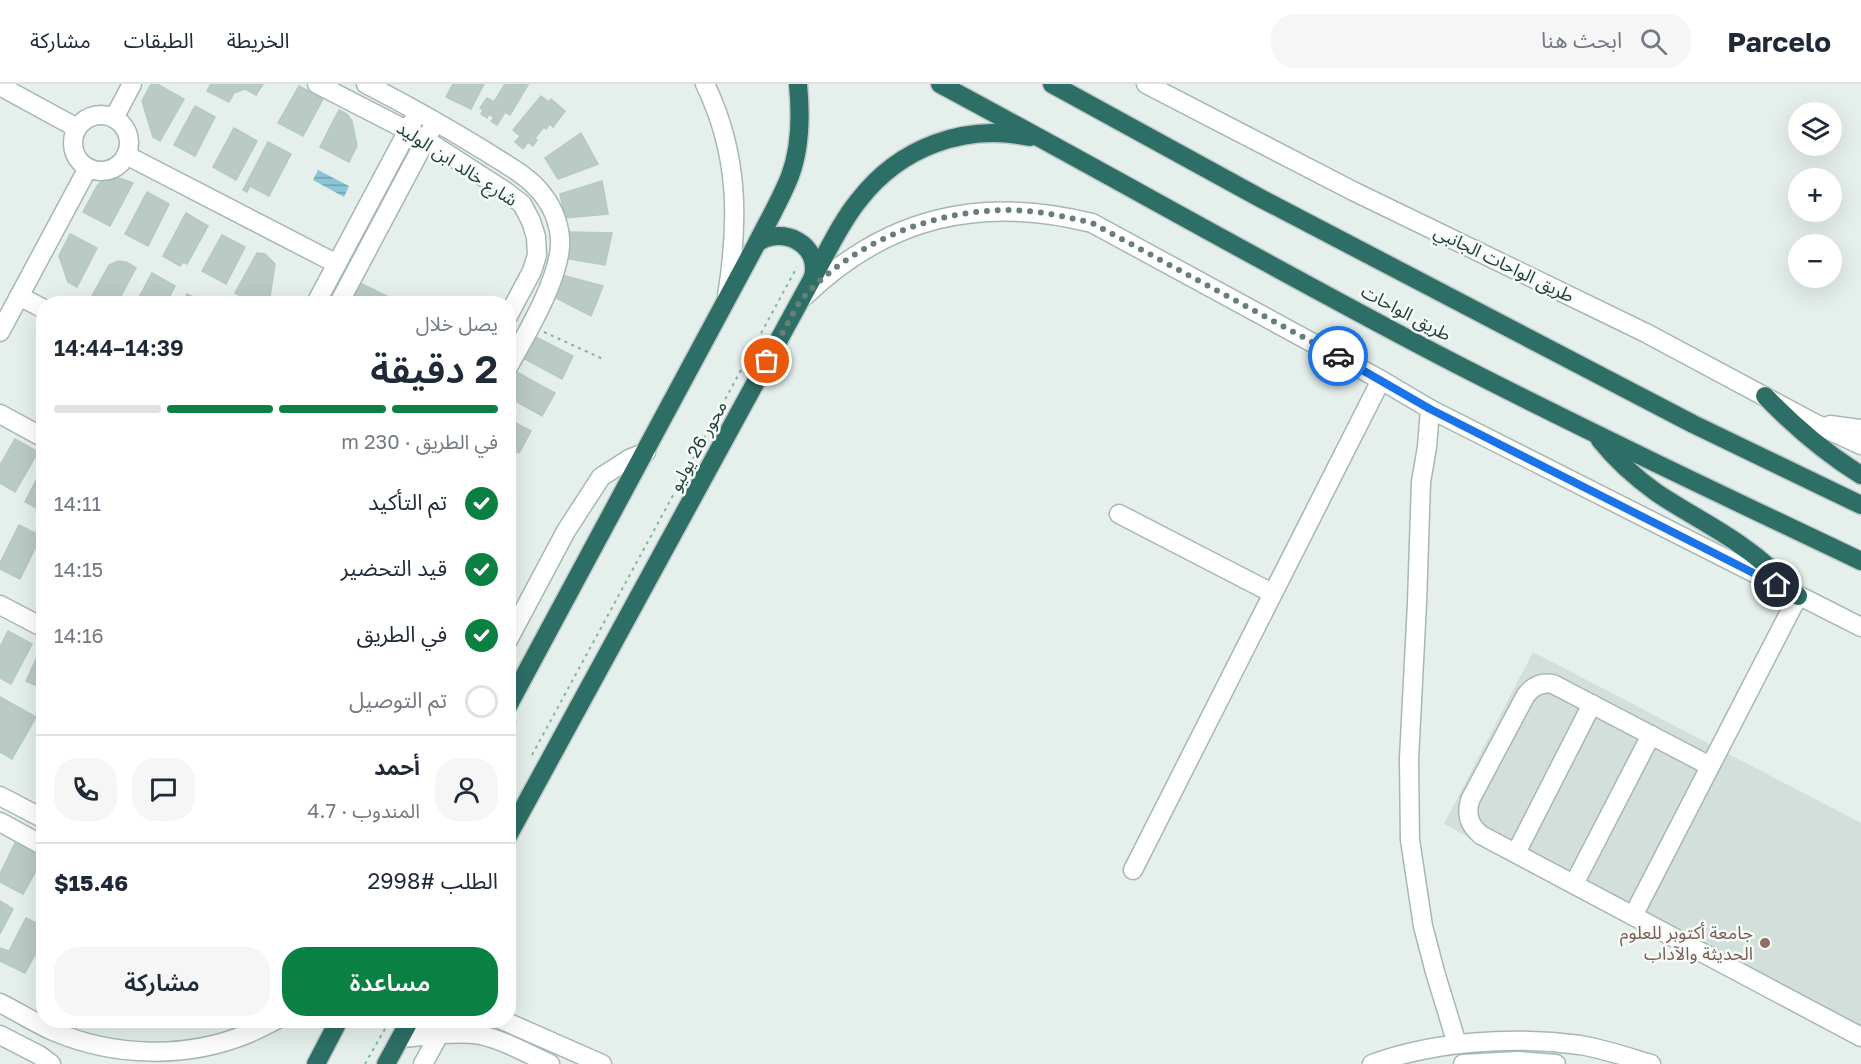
<!DOCTYPE html>
<html lang="ar">
<head>
<meta charset="utf-8">
<style>
  body { margin:0; font-family:"Golos Text","Noto Sans Arabic",sans-serif; background:#f6f6f7; color:#1f2937; direction:rtl; height:100vh; display:flex; flex-direction:column; font-size:22px; white-space:nowrap }
  * { box-sizing:border-box; margin:0 }
  p { font-size:20px; color:#747a83 }
  .icon { flex:none; width:33px; height:33px; fill:none; stroke:currentColor; stroke-width:2; stroke-linecap:round; stroke-linejoin:round }
  .map { position:relative; flex:1; overflow:hidden; direction:ltr }
  .details { position:absolute; left:36px; top:212px; width:480px; height:732px; display:flex; flex-direction:column; background:#fff; border-radius:24px; box-shadow:0 6px 24px #0002; direction:rtl }
  .details>* { flex:none }
  .fabs { position:absolute; left:1788px; top:18px; display:grid; gap:12px }
  .fabs a { display:grid; place-items:center; width:54px; height:54px; border-radius:50%; background:#fff; box-shadow:0 6px 24px #0002; font-size:30px }
  .pin { position:absolute; display:grid; place-items:center; width:51px; height:51px; color:#fff; margin:-26px; border:3px solid #fff; border-radius:50%; box-shadow:0 2px 6px #0007 }
  .courier { position:absolute; display:grid; place-items:center; width:60px; height:60px; margin:-30px; border:4px solid #1a73e8; border-radius:50%; background:#fff; color:#222; box-shadow:0 2px 8px #0007 }
  .overview em { font-style:normal; font-weight:600 }
  .overview div { display:flex; flex-direction:column-reverse }
  .overview { display:flex; align-items:center; justify-content:space-between; height:102px; padding:0 18px }
  h1 { font-size:39px; font-weight:600; line-height:45px }
  .bar { display:grid; grid-template-columns:repeat(4,1fr); gap:9px 6px; align-content:center; height:72px; padding:0 18px }
  .bar i { height:8px; border-radius:4px; background:#e0e1e3 }
  .bar .on { background:#0b8043 }
  .bar p { grid-column:span 4 }
  .line { display:flex; align-items:center; gap:15px; padding:0 18px; border-top:2px solid #e0e1e3 }
  .line div { flex:1 }
  .round { display:grid; place-items:center; flex:none; width:63px; height:63px; border-radius:24px; background:#f6f6f7 }
  ol { padding:0 18px; list-style:none }
  li { display:flex; align-items:center; gap:18px; height:66px }
  li p { margin-inline-start:auto }
  li .icon { padding:6px; border-radius:50%; background:#0b8043; color:#fff; stroke-width:4 }
  li:last-child { color:#747a83 }
  li i { width:33px; height:33px; border:3px solid #e0e1e3; border-radius:50% }
  .primary-button { display:flex; gap:12px; margin-top:auto; padding:12px 18px }
  .primary-button a { flex:1; height:69px; border-radius:24px; background:#0b8043; color:#fff; font-size:24px; font-weight:600; line-height:69px; text-align:center }
  .primary-button a+a { background:#f6f6f7; color:#1f2937 }
  header { display:flex; align-items:center; gap:36px; box-sizing:border-box; height:84px; padding:0 30px; background:#fff; border-bottom:2px solid #e0e1e3 }
  header strong { font-size:28px }
  nav { display:flex; gap:33px; margin-inline-start:auto; font-size:21px }
  .search { width:420px; height:54px; background:#f6f6f7; display:flex; align-items:center; gap:15px; box-sizing:border-box; padding:0 21px; border-radius:24px; color:#747a83; font-size:22px }
  .map>svg:first-child { display:block }
  .built { fill:#d3dfda }
  .water { fill:url(#water-rules) }
  .building { fill:#bacac4; stroke:#b7c9c2; stroke-width:1.5 }
  .lines { fill:none; stroke-linecap:round; stroke-linejoin:round }
  .minor-casing { stroke:#a7b8b3; stroke-width:21 }
  .highway-casing { stroke:#c1cac8; stroke-width:21 }
  .path { stroke:#84b3a7; stroke-width:2; stroke-dasharray:3 4.5; stroke-linecap:butt }
  .minor { stroke:#fff; stroke-width:18 }
  .highway { stroke:#2d6f66; stroke-width:18 }
  .done { stroke:#677f79; stroke-width:6; stroke-dasharray:0 10.8 }
  .route { stroke:#1a73e8; stroke-width:8 }
  .education-dot { fill:#8d6e63; stroke:#f6fbf8; stroke-width:2 }
  .labels { text-anchor:middle; stroke-width:5; stroke-linejoin:round; paint-order:stroke }
  .street-label { font-size:18px; fill:#23423b; stroke:#f6fbf8 }
  .education-label { font-size:18px; fill:#785e54; stroke:#f6fbf8; text-anchor:end }
</style>
</head>
<body>
<header>
<strong>Parcelo</strong>
<div class="search"><svg class="icon" aria-label="search" viewBox="0 0 24 24"><circle cx="10" cy="10" r="6"/><path d="M15 15l6 6"/></svg>ابحث هنا</div>
<nav><a>الخريطة</a><a>الطبقات</a><a>مشاركة</a></nav>
</header>
<div class="map">
<svg width="1861" height="980" viewBox="0 0 1861 980">
  <defs>
    <pattern id="water-rules" width="6" height="5" patternUnits="userSpaceOnUse" patternTransform="scale(1.5)"><rect width="6" height="5" fill="#8bc5d5"/><path d="M0 2.5h6" fill="none" stroke="#71a2ae"/></pattern>
  </defs>
  <rect width="100%" height="100%" fill="#e5efeb"/>
  <polygon class="built" points="1533,568 1861,739 1861,962 1444,740"/>
  <polygon class="water" points="318,86 349,102 344,113 313,96"/>
  <g class="building">
    <polygon points="151,0 157,0 184,15 160,57 153,53 142,17"/>
    <polygon points="211,0 263,0 256,11 245,5 234,9 229,18 207,7"/>
    <polygon points="453,0 484,0 471,25 446,13"/>
    <polygon points="505,0 528,1 510,31 505,28 497,41 491,37 494,34 489,30 487,34 481,30 483,26 480,24 487,14 494,18"/>
    <polygon points="299,2 323,15 303,52 278,39"/>
    <polygon points="541,12 549,18 551,15 565,27 553,43 550,40 546,45 544,43 535,54 537,56 533,62 528,58 523,65 515,58 520,52 513,46"/>
    <polygon points="195,22 215,33 195,72 174,61"/>
    <polygon points="339,26 347,30 352,37 357,62 349,78 320,63"/>
    <polygon points="234,44 257,57 236,96 213,83"/>
    <polygon points="581,49 598,80 558,95 545,74"/>
    <polygon points="268,58 291,70 269,112 250,102 247,108 243,106"/>
    <polygon points="119,94 133,99 110,142 83,128 97,102 102,97"/>
    <polygon points="602,97 608,130 565,134 560,110"/>
    <polygon points="147,108 169,120 148,162 125,150"/>
    <polygon points="186,129 208,142 187,180 183,178 180,182 163,172"/>
    <polygon points="568,148 612,149 605,181 563,174"/>
    <polygon points="70,150 97,164 77,203 68,198 59,172"/>
    <polygon points="222,151 245,163 226,200 202,187"/>
    <polygon points="257,169 265,170 275,180 269,219 253,219 235,209"/>
    <polygon points="118,177 126,178 136,184 117,219 103,219 92,212 109,181"/>
    <polygon points="152,189 175,202 166,219 136,219"/>
    <polygon points="558,190 603,202 591,232 550,211"/>
    <polygon points="356,197 397,217 396,219 346,219"/>
    <polygon points="187,210 206,219 182,219"/>
    <polygon points="532,251 573,272 562,295 521,273"/>
    <polygon points="511,285 555,309 542,332 508,313 508,291"/>
    <polygon points="508,335 531,347 519,369 508,364"/>
    <polygon points="15,355 38,368 15,408 0,399 0,381"/>
    <polygon points="41,387 44,388 44,428 25,418"/>
    <polygon points="19,441 41,452 20,495 0,485 0,479"/>
    <polygon points="8,547 32,560 11,600 0,594 0,563"/>
    <polygon points="41,564 44,566 44,605 26,597"/>
    <polygon points="0,613 36,633 12,675 0,668"/>
    <polygon points="19,751 44,764 44,773 23,810 0,798 0,790"/>
    <polygon points="0,817 13,825 0,850"/>
    <polygon points="26,834 44,843 44,854 25,889 0,877 0,864 9,867"/>
  </g>
  <g class="lines">
    <g class="minor-casing">
      <g id="minor">
        <polyline points="317,0 426,56 505,107 522,120 531,137 536,153 537,171 532,187 508,232"/>
        <path d="M366 0C407 21 446 43 485 67 505 80 529 92 543 111 554 125 561 144 560 162 558 197 526 251 508 283"/>
        <path d="M705 0C739 70 739 137 727 212"/>
        <polyline points="1146,0 1353,107 1646,249 1814,339 1861,361"/>
        <polyline points="0,2 77,44"/>
        <circle cx="101" cy="59" r="28"/>
        <polyline points="114,34 132,0"/>
        <polyline points="126,71 337,180"/>
        <polyline points="19,212 44,225"/>
        <path d="M805 212C887 133 981 111 1092 139L1381 296 1430 325 1861 543"/>
        <polyline points="316,219 413,37"/>
        <polyline points="339,219 431,46"/>
        <polyline points="0,248 88,84"/>
        <polyline points="1430,325 1427,363 1421,398 1417,519 1409,675 1410,756 1423,842 1435,888 1457,960"/>
        <polyline points="0,330 44,354"/>
        <polyline points="1830,341 1861,345"/>
        <polyline points="1119,430 1272,509"/>
        <polyline points="0,521 44,544"/>
        <polyline points="508,556 566,447 601,393 629,375 646,368"/>
        <path d="M1710 682 1553 600C1542 598 1533 602 1526 611L1470 716C1466 731 1469 741 1481 751L1861 953"/>
        <polyline points="0,712 44,735"/>
        <polyline points="0,738 44,762"/>
        <polyline points="1516,769 1592,620"/>
        <polyline points="1133,786 1381,296"/>
        <polyline points="1574,800 1651,651"/>
        <polyline points="1633,832 1798,512"/>
        <path d="M0 919C18 928 35 939 53 947 114 973 186 975 247 950 257 946 266 941 276 936"/>
        <polyline points="502,936 602,980"/>
        <polyline points="0,951 39,971 51,980"/>
        <path d="M401 954C425 952 457 947 480 951 504 956 528 970 550 980"/>
        <polyline points="423,980 447,936"/>
        <path d="M1372 980C1435 957 1513 952 1580 961 1604 965 1627 973 1651 980"/>
        <polyline points="1463,980 1518,977 1556,980"/>
      </g>
    </g>
    <g class="highway-casing">
      <g id="highway">
        <path d="M940 0C1114 93 1284 191 1458 281 1591 349 1726 413 1861 477"/>
        <polyline points="1052,0 1260,114 1693,340 1861,421"/>
        <path d="M757 159C782 141 821 160 813 193"/>
        <path d="M1765 312C1794 342 1825 369 1861 391"/>
        <path d="M1600 356C1616 376 1636 394 1657 409 1684 427 1713 442 1739 460 1761 475 1780 492 1798 512"/>
        <path d="M508 622 757 159C768 137 781 115 790 92 801 63 801 31 798 0"/>
        <path d="M508 752 812 195C827 169 840 139 859 116 900 63 965 39 1030 53"/>
        <polyline points="316,980 339,936"/>
        <polyline points="386,980 410,936"/>
      </g>
    </g>
    <g class="path">
      <polyline points="544,248 605,276"/>
      <polyline points="508,651 516,637"/>
      <polyline points="532,671 797,183"/>
      <polyline points="365,980 390,936"/>
    </g>
    <use href="#minor" class="minor"/>
    <use href="#highway" class="highway"/>
  </g>
  <g class="lines">
    <path class="done" d="M767 277C775 263 783 248 791 233 795 227 798 219 803 214 853 158 932 127 1006 126 1036 126 1064 132 1092 139L1338 272"/>
    <polyline class="route" points="1338,272 1430,325 1777,501"/>
  </g>
  <circle class="education-dot" cx="1765" cy="859" r="6"/>
  <g class="labels">
    <g class="street-label">
      <text transform="translate(457 80) rotate(33)" y="6">شارع خالد ابن الوليد</text>
      <text transform="translate(1504 180) rotate(26)" y="6">طريق الواحات الجانبي</text>
      <text transform="translate(1406 229) rotate(28)" y="6">طريق الواحات</text>
      <text transform="translate(698 362) rotate(-61)" y="6">محور 26 يوليو</text>
    </g>
    <g class="education-label">
      <text x="1753" y="855">جامعة أكتوبر للعلوم<tspan x="1753" dy="21">الحديثة والآداب</tspan></text>
    </g>
  </g>
</svg>
<div class="fabs">
<a><svg class="icon" aria-label="layers" viewBox="0 0 24 24"><path d="M12 4l9 5-9 5-9-5zM3 14l9 5 9-5"/></svg></a>
<a>+</a>
<a>−</a>
</div>
<div class="pin" style="left:767px;top:277px;background:#ea580c"><svg class="icon" aria-label="bag" viewBox="0 0 24 24"><path d="M5 8h14l-1 12H6zM9 8a3 3 0 0 1 6 0"/></svg></div>
<div class="pin" style="left:1777px;top:501px;background:#1f2937"><svg class="icon" aria-label="home" viewBox="0 0 24 24"><path d="M3 11l9-7 9 7M6 9v11h12V9"/></svg></div>
<div class="courier" style="left:1338px;top:272px"><svg class="icon" aria-label="car" viewBox="0 0 24 24"><path d="M5 17H2v-5l4-1 3-4h7l3 4 3 1v5h-3M9 17h6M6 11h13"/><circle cx="7" cy="17" r="2"/><circle cx="17" cy="17" r="2"/></svg></div>
<section class="details">
<div class="overview"><div><h1>2 دقيقة</h1><p>يصل خلال</p></div><em>14:39–14:44</em></div>
<div class="bar"><i class="on"></i><i class="on"></i><i class="on"></i><i></i><p>في الطريق · 230 m</p></div>
<ol>
<li><svg class="icon" aria-label="check" viewBox="0 0 24 24"><path d="M5 12l5 5 9-10"/></svg>تم التأكيد<p>14:11</p></li>
<li><svg class="icon" aria-label="check" viewBox="0 0 24 24"><path d="M5 12l5 5 9-10"/></svg>قيد التحضير<p>14:15</p></li>
<li><svg class="icon" aria-label="check" viewBox="0 0 24 24"><path d="M5 12l5 5 9-10"/></svg>في الطريق<p>14:16</p></li>
<li><i></i>تم التوصيل</li>
</ol>
<div class="line" style="height:108px"><a class="round"><svg class="icon" aria-label="person" viewBox="0 0 24 24"><circle cx="12" cy="8" r="4"/><path d="M4 21q1-7 8-7t8 7"/></svg></a><div><b>أحمد</b><p>المندوب · 4.7</p></div><a class="round"><svg class="icon" aria-label="chat" viewBox="0 0 24 24"><path d="M4 5h16v11H9l-5 4z"/></svg></a><a class="round"><svg class="icon" aria-label="phone" viewBox="0 0 24 24"><path d="M5 4h4l2 5-3 2q2 4 5 5l2-3 5 2v4C11 20 4 13 5 4z"/></svg></a></div>
<div class="line" style="height:78px"><div>الطلب #2998</div><b>$15.46</b></div>
<div class="primary-button"><a>مساعدة</a><a>مشاركة</a></div>
</section>
</div>
</body>
</html>
